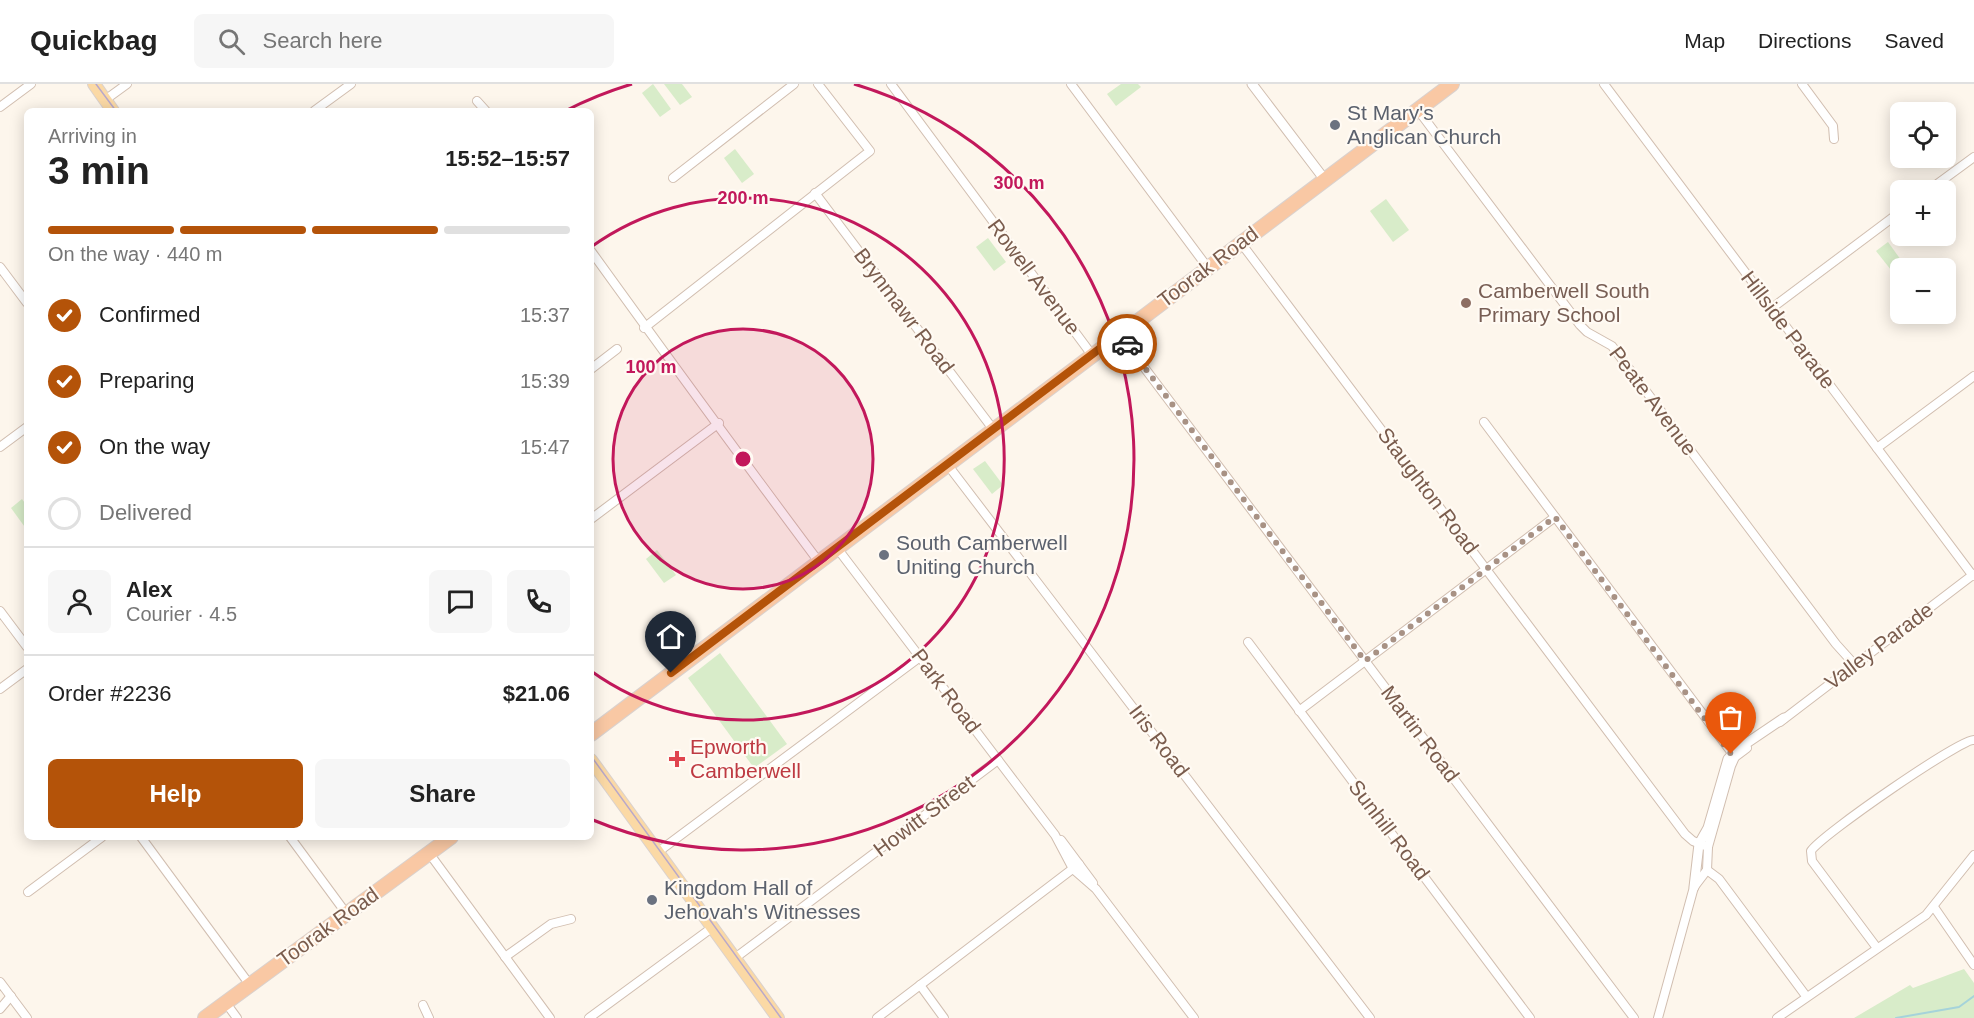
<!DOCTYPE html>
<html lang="en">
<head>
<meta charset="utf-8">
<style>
  body { margin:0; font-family:Arial,sans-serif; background:#f6f6f6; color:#222; height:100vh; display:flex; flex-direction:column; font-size:22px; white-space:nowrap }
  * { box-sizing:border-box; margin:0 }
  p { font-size:20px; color:#767676 }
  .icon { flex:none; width:33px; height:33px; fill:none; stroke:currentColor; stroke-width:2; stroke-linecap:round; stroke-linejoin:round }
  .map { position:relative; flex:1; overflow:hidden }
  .side { position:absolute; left:24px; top:24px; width:570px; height:732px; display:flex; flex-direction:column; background:#fff; border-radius:9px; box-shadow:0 3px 15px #0003 }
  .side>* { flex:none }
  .buttons { position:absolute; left:1890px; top:18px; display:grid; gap:12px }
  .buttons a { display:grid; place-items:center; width:66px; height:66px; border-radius:9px; background:#fff; box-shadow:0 3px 15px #0003; font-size:30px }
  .pin { position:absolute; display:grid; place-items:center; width:51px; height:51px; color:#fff; margin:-62px -26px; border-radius:50% 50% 50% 0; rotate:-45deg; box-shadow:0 0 6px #0007 }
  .pin .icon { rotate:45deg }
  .courier { position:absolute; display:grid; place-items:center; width:60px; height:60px; margin:-30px; border:4px solid #b45309; border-radius:50%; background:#fff; color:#222; box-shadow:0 2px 8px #0007 }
  .summary em { font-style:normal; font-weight:600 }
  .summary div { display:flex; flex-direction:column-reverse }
  .summary { display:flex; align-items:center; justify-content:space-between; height:102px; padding:0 24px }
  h1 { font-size:39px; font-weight:600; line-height:45px }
  .bar { display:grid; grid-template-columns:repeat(4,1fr); gap:9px 6px; align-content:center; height:72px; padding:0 24px }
  .bar i { height:8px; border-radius:4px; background:#e0e0e0 }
  .bar .on { background:#b45309 }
  .bar p { grid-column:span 4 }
  .line { display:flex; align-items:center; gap:15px; padding:0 24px; border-top:2px solid #e0e0e0 }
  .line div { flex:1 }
  .round { display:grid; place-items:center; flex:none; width:63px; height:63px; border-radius:9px; background:#f6f6f6 }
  ol { padding:0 24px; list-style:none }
  li { display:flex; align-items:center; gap:18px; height:66px }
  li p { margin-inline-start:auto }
  li .icon { padding:6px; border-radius:50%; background:#b45309; color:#fff; stroke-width:4 }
  li:last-child { color:#767676 }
  li i { width:33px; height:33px; border:3px solid #e0e0e0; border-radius:50% }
  .cta { display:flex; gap:12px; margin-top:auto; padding:12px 24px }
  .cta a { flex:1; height:69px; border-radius:9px; background:#b45309; color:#fff; font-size:24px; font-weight:600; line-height:69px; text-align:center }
  .cta a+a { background:#f6f6f6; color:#222 }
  header { display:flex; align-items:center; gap:36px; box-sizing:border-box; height:84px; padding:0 30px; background:#fff; border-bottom:2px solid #e0e0e0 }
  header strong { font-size:28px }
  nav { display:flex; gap:33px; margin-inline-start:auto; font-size:21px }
  .search { width:420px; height:54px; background:#f6f6f6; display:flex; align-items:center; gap:15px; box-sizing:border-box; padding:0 21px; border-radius:9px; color:#767676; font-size:22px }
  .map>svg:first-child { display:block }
  .green { fill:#d8ecc9 }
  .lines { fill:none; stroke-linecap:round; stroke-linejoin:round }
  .stream { stroke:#a5d3da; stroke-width:2 }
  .minor-casing { stroke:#d1beb0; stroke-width:10 }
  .tertiary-casing { stroke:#d1beb0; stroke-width:11 }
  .primary-casing { stroke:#dad1cd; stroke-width:14 }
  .trunk-casing { stroke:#dad1cd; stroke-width:16 }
  .minor { stroke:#fff; stroke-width:8 }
  .tertiary { stroke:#fff; stroke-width:9 }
  .primary { stroke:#fbd9a5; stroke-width:12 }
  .trunk { stroke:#f9c8a4; stroke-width:14 }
  .tram { stroke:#b9a8c9; stroke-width:1.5 }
  .done { stroke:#a89285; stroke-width:6; stroke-dasharray:0 10.8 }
  .route { stroke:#b45309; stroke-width:8 }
  .ring { fill:none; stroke:#c2185b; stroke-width:3 }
  .worship-dot { fill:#6b7280; stroke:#fffaf3; stroke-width:2 }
  .education-dot { fill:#8d6e63; stroke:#fffaf3; stroke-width:2 }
  .health-dot { fill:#e0444e; stroke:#fffaf3; stroke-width:2 }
  .labels { text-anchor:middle; stroke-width:4.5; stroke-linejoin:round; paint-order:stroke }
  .worship-label { font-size:21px; fill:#5b616d; stroke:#fffaf3; text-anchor:start }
  .street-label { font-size:21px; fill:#7a5c4d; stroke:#fffaf3 }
  .education-label { font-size:21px; fill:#785e54; stroke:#fffaf3; text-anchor:start }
  .health-label { font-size:21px; fill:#be3a42; stroke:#fffaf3; text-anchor:start }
  .centre { fill:#c2185b; stroke:#fffaf3; stroke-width:3 }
  .ring-label { font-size:18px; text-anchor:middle; font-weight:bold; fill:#c2185b; stroke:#fffaf3; stroke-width:4.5; stroke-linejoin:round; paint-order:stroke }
</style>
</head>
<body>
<header>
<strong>Quickbag</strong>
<div class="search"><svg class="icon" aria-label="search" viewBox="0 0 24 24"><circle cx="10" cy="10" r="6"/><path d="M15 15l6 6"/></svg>Search here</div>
<nav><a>Map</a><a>Directions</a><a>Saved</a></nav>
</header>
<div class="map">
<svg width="1974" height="934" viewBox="0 0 1974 934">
  <rect width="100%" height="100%" fill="#fdf6ec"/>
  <g class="green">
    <polygon points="653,0 671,25 660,33 642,9"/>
    <polygon points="664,0 682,0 692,13 680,21"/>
    <polygon points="1121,0 1138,0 1141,3 1116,22 1107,10"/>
    <polygon points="735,65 754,90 742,99 724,74"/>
    <polygon points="1386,115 1409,146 1393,158 1370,127"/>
    <polygon points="988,154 1006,178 994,187 976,163"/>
    <polygon points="1888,158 1906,183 1895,191 1876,167"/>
    <polygon points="985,377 1003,401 992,410 973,385"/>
    <polygon points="22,415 27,422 27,446 11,424"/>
    <polygon points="657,466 676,491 664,499 646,475"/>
    <polygon points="720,569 787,660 754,684 688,594"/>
    <polygon points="1964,885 1974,899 1974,934 1854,934 1910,901 1913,904"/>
  </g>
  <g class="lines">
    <polyline class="stream" points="1896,934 1959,923 1974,912"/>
    <g class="minor-casing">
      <g id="minor">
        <polyline points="891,0 1092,271"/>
        <polyline points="1071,0 1208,184"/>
        <polyline points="1604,0 1973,492"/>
        <polyline points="1802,0 1833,42 1834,55"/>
        <polyline points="105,16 127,0"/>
        <polyline points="477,17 486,27"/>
        <polyline points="0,23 31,0"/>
        <polyline points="1418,26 1580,241 1587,248 1612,262 1836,560 1854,580"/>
        <polyline points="314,27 351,0"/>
        <polyline points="673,94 794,0"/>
        <polyline points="1929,106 1974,73"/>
        <polyline points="815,109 993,345"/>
        <polyline points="1241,159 1685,750 1693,757 1708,763"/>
        <path d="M591 167C666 271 742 375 819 478"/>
        <polyline points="0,183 27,219"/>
        <polyline points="1772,224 1900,128"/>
        <polyline points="644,244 870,67 818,0"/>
        <polyline points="1119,250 1634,934"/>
        <polyline points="591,285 617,265"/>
        <polyline points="1484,338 1735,673"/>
        <polyline points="0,363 27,343"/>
        <polyline points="1877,364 1974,292"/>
        <polyline points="947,380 1370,934"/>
        <polyline points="591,435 719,339"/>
        <polyline points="837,464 1055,751 1073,785 1096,805 1194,934"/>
        <polyline points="0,527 27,563"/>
        <polyline points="1248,558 1530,934"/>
        <polyline points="0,605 27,585"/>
        <polyline points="1299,627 1555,433"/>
        <polyline points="1780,638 1974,490"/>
        <polyline points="141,753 250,901"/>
        <polyline points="290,753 346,829"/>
        <polyline points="1061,756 1093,799"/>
        <polyline points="658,768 920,573"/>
        <polyline points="429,769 550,934"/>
        <polyline points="1707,786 1719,795 1806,912"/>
        <polyline points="28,808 102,753"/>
        <polyline points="1934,823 1974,881"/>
        <path d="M1877 864 1812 777 1811 767C1821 751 1962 654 1974 656"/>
        <polyline points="505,873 551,840 571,835"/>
        <polyline points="735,874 998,676"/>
        <polyline points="0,898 27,934"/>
        <polyline points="920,901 944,934"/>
        <polyline points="226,919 237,934"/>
        <polyline points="423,921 429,934"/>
        <polyline points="0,925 11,912"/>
        <polyline points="589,934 713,843"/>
        <polyline points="877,934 1079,780"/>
        <polyline points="1658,934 1694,803 1707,786 1708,763 1731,682 1735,673 1747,664"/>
        <polyline points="1777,934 1926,831 1974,771"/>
      </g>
    </g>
    <g class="tertiary-casing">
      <g id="tertiary">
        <polyline points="1252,0 1325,96"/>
        <polyline points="1694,803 1699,760 1708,744 1728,675 1735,667 1784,634"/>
      </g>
    </g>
    <g class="primary-casing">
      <g id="primary">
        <polyline points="94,0 113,27"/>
        <polyline points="591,676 778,934"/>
      </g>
    </g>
    <g class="trunk-casing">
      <g id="trunk">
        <polyline points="591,650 1452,0"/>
        <polyline points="205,934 451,753"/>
      </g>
    </g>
    <use href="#minor" class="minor"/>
    <use href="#tertiary" class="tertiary"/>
    <use href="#primary" class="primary"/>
    <use href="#trunk" class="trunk"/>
    <g class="tram">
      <polyline points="96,0 116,27"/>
      <polyline points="591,672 781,934"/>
    </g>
  </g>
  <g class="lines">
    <polyline class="done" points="1127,260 1365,577 1555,433 1731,670"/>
    <polyline class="route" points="671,589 1119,250 1127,260"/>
  </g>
  <circle cx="743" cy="375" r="130" fill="#c2185b" fill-opacity=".12"/>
  <g class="ring">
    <circle cx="743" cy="375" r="130"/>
    <path d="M591 163A261 261 0 1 1 591 587"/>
    <path d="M565 27A391 391 0 0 1 632 0M854 0A391 391 0 1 1 593 736"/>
  </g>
  <g class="worship-dot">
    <circle cx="1335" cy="41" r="6"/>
    <circle cx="884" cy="471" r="6"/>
    <circle cx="652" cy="816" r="6"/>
  </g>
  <circle class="education-dot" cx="1466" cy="219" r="6"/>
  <path class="health-dot" d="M674 666h6v6h6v6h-6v6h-6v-6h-6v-6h6z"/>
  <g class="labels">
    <g class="worship-label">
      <text x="1347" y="36">St Mary's<tspan x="1347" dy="24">Anglican Church</tspan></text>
      <text x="896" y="466">South Camberwell<tspan x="896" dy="24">Uniting Church</tspan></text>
      <text x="664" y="811">Kingdom Hall of<tspan x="664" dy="24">Jehovah's Witnesses</tspan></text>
    </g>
    <g class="street-label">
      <text transform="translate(1208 183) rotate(-37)" y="7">Toorak Road</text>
      <text transform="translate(1034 193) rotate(53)" y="7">Rowell Avenue</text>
      <text transform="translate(904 227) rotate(53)" y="7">Brynmawr Road</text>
      <text transform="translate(1788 246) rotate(53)" y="7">Hillside Parade</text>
      <text transform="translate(1653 317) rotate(53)" y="7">Peate Avenue</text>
      <text transform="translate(1428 407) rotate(53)" y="7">Staughton Road</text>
      <text transform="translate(1879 562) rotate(-37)" y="7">Valley Parade</text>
      <text transform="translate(946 607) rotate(53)" y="7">Park Road</text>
      <text transform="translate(1420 650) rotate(53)" y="7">Martin Road</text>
      <text transform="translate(1159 657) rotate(53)" y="7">Iris Road</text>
      <text transform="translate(924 732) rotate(-37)" y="7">Howitt Street</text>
      <text transform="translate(1389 746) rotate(53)" y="7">Sunhill Road</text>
      <text transform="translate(328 843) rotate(-36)" y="7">Toorak Road</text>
    </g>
    <g class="education-label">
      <text x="1478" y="214">Camberwell South<tspan x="1478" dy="24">Primary School</tspan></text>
    </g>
    <g class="health-label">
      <text x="690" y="670">Epworth<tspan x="690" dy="24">Camberwell</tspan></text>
    </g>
  </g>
  <circle cx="743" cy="375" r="9" class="centre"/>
  <g class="ring-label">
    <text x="1019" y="105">300 m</text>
    <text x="743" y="120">200 m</text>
    <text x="651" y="289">100 m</text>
  </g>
</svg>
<div class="buttons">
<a><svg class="icon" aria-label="locate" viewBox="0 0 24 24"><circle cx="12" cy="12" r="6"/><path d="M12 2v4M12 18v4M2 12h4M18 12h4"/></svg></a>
<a>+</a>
<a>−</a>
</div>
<div class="pin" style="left:1731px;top:670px;background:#ea580c"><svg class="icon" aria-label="bag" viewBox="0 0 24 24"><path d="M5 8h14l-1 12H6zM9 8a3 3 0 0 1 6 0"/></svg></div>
<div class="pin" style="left:671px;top:589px;background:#1f2937"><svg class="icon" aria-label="home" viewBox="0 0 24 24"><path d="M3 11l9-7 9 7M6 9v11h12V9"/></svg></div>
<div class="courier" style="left:1127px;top:260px"><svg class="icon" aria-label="car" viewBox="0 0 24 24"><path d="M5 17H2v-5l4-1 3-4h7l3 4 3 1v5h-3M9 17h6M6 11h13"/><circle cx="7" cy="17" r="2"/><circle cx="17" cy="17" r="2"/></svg></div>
<section class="side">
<div class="summary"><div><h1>3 min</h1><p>Arriving in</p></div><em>15:52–15:57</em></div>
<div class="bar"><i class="on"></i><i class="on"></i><i class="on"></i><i></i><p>On the way · 440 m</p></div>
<ol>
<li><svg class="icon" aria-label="check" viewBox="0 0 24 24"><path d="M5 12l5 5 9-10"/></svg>Confirmed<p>15:37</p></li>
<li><svg class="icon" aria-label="check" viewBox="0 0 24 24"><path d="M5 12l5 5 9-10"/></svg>Preparing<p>15:39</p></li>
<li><svg class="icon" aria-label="check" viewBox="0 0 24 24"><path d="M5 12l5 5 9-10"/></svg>On the way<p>15:47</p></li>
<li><i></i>Delivered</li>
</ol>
<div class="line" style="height:108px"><a class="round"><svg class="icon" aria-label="person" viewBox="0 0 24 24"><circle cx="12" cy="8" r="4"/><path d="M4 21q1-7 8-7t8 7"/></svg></a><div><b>Alex</b><p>Courier · 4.5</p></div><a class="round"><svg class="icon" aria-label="chat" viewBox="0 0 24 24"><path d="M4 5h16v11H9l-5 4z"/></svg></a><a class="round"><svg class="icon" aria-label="phone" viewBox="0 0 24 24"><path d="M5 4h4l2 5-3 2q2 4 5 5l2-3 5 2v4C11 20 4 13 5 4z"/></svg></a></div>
<div class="line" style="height:78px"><div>Order #2236</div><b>$21.06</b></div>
<div class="cta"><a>Help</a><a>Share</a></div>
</section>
</div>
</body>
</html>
